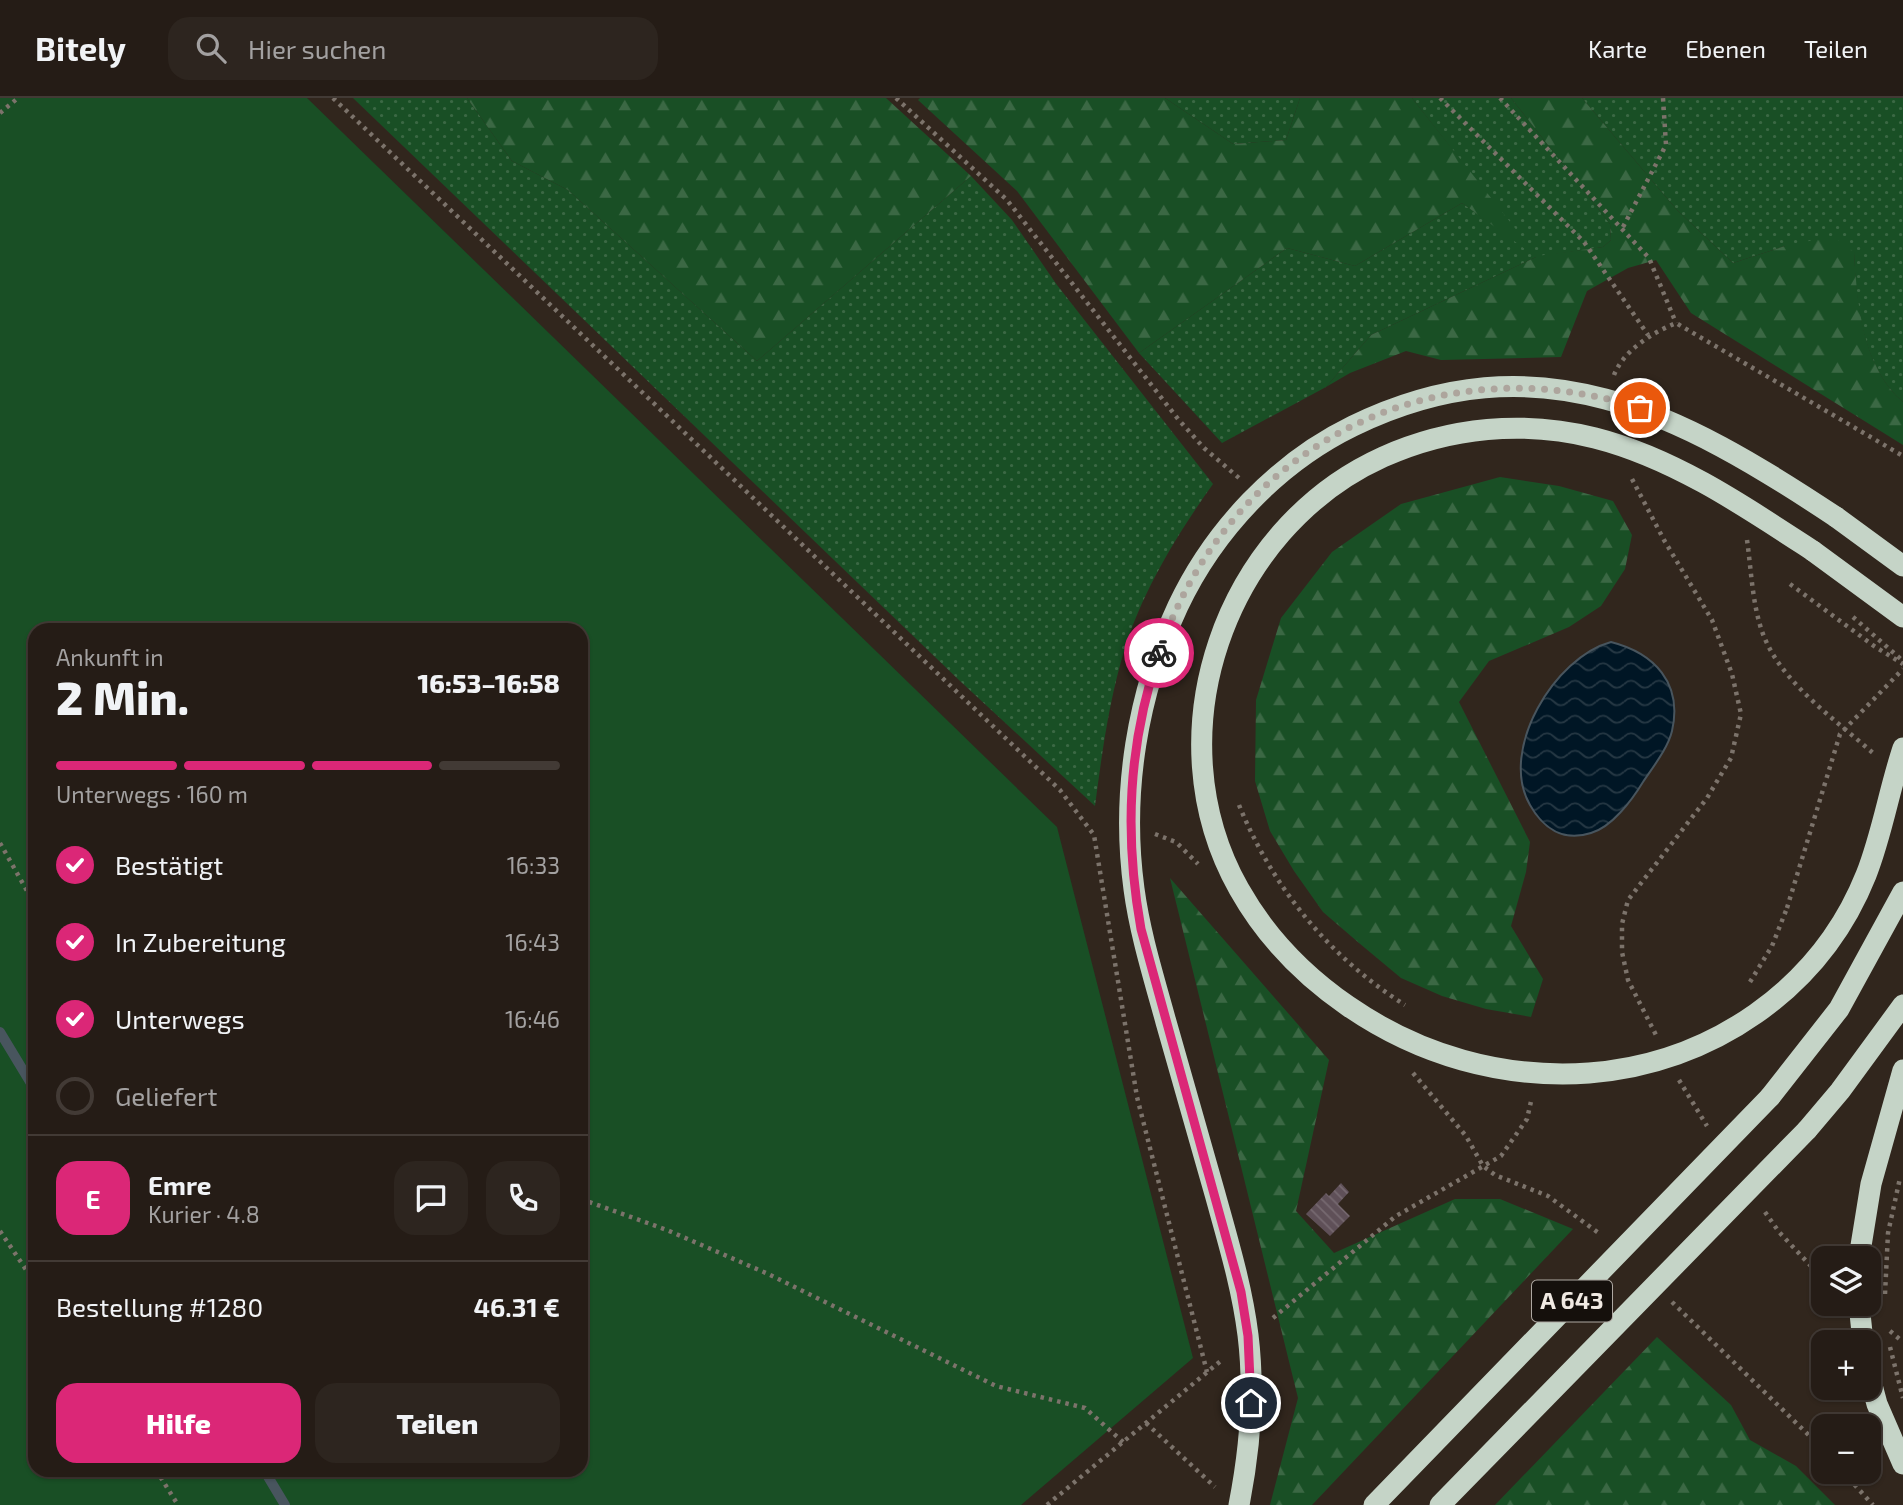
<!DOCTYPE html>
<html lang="de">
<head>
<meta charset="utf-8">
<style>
  body { margin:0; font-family:"Exo 2",sans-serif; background:#2d251f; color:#f1f3f6; height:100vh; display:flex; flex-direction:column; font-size:26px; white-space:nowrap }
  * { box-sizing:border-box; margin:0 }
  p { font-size:23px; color:#a3a1a1 }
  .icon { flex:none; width:38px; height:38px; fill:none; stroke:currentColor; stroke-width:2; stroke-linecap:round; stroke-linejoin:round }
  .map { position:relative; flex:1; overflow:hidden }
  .drawer { position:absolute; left:28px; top:525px; width:560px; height:854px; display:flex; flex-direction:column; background:#251c16; border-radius:21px; box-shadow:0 2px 5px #0004,0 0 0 2px #423a35 }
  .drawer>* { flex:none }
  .fabs { position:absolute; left:1811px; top:1148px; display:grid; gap:14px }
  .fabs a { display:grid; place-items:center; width:70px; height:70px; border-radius:14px; background:#251c16; box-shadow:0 2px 5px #0004,0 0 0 2px #423a35; font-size:35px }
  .pin { position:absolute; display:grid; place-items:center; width:60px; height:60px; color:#fff; margin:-30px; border:4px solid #fff; border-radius:50%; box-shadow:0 2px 7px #0007 }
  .courier { position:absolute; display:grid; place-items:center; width:70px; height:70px; margin:-35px; border:5px solid #db2777; border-radius:50%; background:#fff; color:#222; box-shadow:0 2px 9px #0007 }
  .head em { font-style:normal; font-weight:800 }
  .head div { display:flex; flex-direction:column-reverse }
  .head { display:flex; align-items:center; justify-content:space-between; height:119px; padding:0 28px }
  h1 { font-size:46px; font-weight:800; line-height:52px }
  .bar { display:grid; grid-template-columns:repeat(4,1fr); gap:10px 7px; align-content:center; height:84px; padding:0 28px }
  .bar i { height:9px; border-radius:5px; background:#423a35 }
  .bar .active { background:#db2777 }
  .bar p { grid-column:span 4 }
  .line { display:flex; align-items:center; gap:18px; padding:0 28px; border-top:2px solid #423a35 }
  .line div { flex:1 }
  .round { display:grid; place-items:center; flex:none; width:74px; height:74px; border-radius:21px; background:#2d251f }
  ol { padding:0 28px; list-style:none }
  li { display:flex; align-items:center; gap:21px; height:77px }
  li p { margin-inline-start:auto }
  li .icon { padding:7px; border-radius:50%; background:#db2777; color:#fff; stroke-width:4 }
  li:last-child { color:#a3a1a1 }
  li i { width:38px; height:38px; border:4px solid #423a35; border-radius:50% }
  .button { display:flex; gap:14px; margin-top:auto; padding:14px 28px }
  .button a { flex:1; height:80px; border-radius:21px; background:#db2777; color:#fff; font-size:28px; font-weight:800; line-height:80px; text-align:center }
  .button a+a { background:#2d251f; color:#f1f3f6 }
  header { display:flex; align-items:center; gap:42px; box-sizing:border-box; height:98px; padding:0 35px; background:#251c16; border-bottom:2px solid #423a35 }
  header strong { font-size:33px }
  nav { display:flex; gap:38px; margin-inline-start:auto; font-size:24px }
  .search { width:490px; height:63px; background:#2d251f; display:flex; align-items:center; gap:18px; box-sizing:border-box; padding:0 24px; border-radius:21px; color:#a3a1a1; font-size:26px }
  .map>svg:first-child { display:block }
  .grass { fill:url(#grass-dots) }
  .forest { fill:url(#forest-firs) }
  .green { fill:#194f25; fill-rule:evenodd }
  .water { fill:url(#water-waves); stroke:#48555e; stroke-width:2 }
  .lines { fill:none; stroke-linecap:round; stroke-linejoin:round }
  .stream { stroke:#48555e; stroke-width:10 }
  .building { fill:url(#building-back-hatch) }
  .path { stroke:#7c736b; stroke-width:4.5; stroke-dasharray:3.5 5; stroke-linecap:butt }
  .motorway { stroke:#c5d4c7; stroke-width:21 }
  .path-bridge { stroke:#7c736b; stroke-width:4.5; stroke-dasharray:3.5 5; stroke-linecap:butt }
  .motorway-bridge { stroke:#c5d4c7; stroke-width:21 }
  .done { stroke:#ada59d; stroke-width:7; stroke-dasharray:0 12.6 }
  .route { stroke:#db2777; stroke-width:9 }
  .labels { text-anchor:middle; stroke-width:5; stroke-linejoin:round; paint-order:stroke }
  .shield { fill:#15100c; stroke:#aea8a2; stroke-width:2 }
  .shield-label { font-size:24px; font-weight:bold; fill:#f0e9e2 }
</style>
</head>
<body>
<header>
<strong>Bitely</strong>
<div class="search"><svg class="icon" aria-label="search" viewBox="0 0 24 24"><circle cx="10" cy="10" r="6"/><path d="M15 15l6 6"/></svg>Hier suchen</div>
<nav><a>Karte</a><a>Ebenen</a><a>Teilen</a></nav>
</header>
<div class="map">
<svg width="1903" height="1407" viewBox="0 0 1903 1407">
  <defs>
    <pattern id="grass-dots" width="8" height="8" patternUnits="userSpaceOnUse" patternTransform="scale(1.75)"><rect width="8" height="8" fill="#194f25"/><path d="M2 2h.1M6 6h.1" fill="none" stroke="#3b6844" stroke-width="1.8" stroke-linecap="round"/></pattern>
    <pattern id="forest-firs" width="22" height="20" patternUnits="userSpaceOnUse" patternTransform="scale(1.75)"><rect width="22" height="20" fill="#194f25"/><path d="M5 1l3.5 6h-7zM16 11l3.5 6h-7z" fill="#3b6844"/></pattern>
    <pattern id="water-waves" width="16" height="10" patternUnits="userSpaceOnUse" patternTransform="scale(1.75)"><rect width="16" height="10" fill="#001625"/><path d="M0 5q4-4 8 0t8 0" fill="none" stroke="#263844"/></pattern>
    <pattern id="building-back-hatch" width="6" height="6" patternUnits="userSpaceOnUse" patternTransform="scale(1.75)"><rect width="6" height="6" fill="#5f5058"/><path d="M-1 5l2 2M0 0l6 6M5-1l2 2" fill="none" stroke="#766970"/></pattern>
  </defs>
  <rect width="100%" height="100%" fill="#31261d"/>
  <g class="grass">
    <path d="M353 0H467L512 63 568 92 757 263 971 78 1012 122 1057 187 1213 386C1178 435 1143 492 1125 550 1109 602 1102 655 1095 708L960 583Z"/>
    <polygon points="1165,0 1300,0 1286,42 1233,46"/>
    <polygon points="1412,0 1511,0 1610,126 1611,142 1603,149 1536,159 1371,237 1326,289 1222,345 1139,255 1287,150 1355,168 1462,105 1534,156"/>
    <path d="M1582 0H1903V304C1862 269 1856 204 1854 154L1785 148 1733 165 1677 112Z"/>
  </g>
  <g class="forest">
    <polygon points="467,0 886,0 971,78 757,263 568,92 512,63"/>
    <path d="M920 0H1165L1233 46 1286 42 1300 0H1412L1537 158 1603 149 1611 142 1610 126 1511 0H1582L1677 112 1733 165 1785 148 1833 138 1854 154C1857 204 1862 269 1903 304V347L1691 215 1656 162 1628 170 1587 193 1561 259 1441 262 1406 253 1350 275 1326 289 1371 237 1536 159 1462 105 1355 168 1287 150 1139 255 1017 93 918 2Z"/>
    <polygon points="1500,379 1559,388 1613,403 1632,437 1625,471 1601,508 1569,529 1489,563 1459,604 1530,744 1526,774 1511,828 1543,881 1531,919 1486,911 1442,898 1401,880 1359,845 1323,814 1294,773 1270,733 1255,683 1256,602 1281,520 1332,454 1401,406"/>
    <polygon points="1170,780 1329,962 1296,1113 1334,1155 1455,1101 1500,1101 1573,1131 1312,1407 1270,1407 1298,1300"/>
    <polygon points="1657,1239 1731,1307 1750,1342 1796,1368 1835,1407 1495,1407"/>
  </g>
  <path class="green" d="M0 0H307L1057 729 1193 1260 1021 1407H0ZM35 532H581V1372H35Z"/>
  <path class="water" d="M1611 544C1654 555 1683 585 1672 633 1668 650 1653 669 1643 684 1632 702 1612 729 1591 735 1563 744 1543 730 1530 707 1498 652 1555 559 1611 544Z"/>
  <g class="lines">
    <g class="stream">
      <polyline points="0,934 35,992"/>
      <polyline points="264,1372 285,1407"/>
    </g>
  </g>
  <polygon class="building" points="1341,1085 1349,1094 1338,1106 1350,1118 1330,1138 1306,1116 1326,1095 1329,1098"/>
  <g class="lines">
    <g class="path">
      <polyline points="333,0 1060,692 1094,737 1137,999 1207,1274"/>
      <polyline points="896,0 1007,102 1178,321 1204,350 1239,380"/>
      <polyline points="1440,0 1584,144 1648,237"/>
      <polyline points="1500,0 1649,160 1676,225"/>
      <polyline points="0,15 18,0"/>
      <polyline points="1623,129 1666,47 1663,0"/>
      <path d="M1614 277C1624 252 1652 235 1676 225L1903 358"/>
      <polyline points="1632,381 1664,442 1712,522 1732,576 1741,616 1731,660 1707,700 1628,802 1622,826 1622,854 1628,882 1656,937"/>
      <path d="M1747 442C1751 470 1752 500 1760 527 1775 581 1834 620 1874 656"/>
      <polyline points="1790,486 1874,548 1903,566"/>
      <polyline points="1853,519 1903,563"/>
      <path d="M1239 707C1273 790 1329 859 1405 907"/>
      <polyline points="1155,736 1176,744 1198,766"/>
      <polyline points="0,745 35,807"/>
      <polyline points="1750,884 1772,848 1787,810"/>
      <polyline points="1413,975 1466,1038 1483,1068 1495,1077 1548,1098 1600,1136"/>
      <polyline points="1679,982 1707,1028"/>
      <polyline points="581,1101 667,1132 766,1175 996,1288 1085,1310 1123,1344"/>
      <polyline points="1765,1114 1779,1134 1824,1182"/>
      <polyline points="0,1133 35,1185"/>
      <polyline points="1672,1204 1824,1352"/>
      <polyline points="1273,1220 1396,1118 1501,1058 1527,1021 1532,999"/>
      <polyline points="1890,1233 1903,1244"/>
      <polyline points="1146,1325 1215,1389"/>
      <polyline points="156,1372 178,1407"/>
      <polyline points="1843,1374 1873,1407"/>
      <polyline points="1047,1407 1223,1261"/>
    </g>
    <g class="motorway">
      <polyline points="1836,419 1903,468"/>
      <polyline points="1813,453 1903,519"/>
      <polyline points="1770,999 1839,911 1903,794"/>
      <polyline points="1807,1032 1840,993 1903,907"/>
      <polyline points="1859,1160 1871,1086 1903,972"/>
      <polyline points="1869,1276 1877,1306 1903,1366"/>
    </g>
    <g class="path-bridge">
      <polyline points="1787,810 1840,636 1903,571"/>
      <polyline points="1885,1196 1888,1135 1900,1080"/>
      <polyline points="1890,1249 1903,1300"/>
    </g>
    <g class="motorway-bridge">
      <path d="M1813 453C1746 409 1674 360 1595 340 1524 322 1450 329 1383 359 1224 431 1152 637 1239 791 1266 839 1303 877 1348 908 1419 957 1502 981 1589 975 1710 966 1820 892 1866 777 1882 737 1889 692 1903 650"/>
      <polyline points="1859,1206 1863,1244"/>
      <path d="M1239 1407C1250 1351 1255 1294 1248 1237 1242 1189 1228 1143 1215 1096 1199 1039 1182 981 1166 924 1154 880 1140 836 1134 791 1121 695 1137 596 1178 508 1214 432 1277 365 1353 328 1538 238 1681 316 1836 419"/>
      <polyline points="1374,1407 1770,999"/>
      <polyline points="1440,1407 1807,1032"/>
    </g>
  </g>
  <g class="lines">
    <path class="done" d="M1159 555C1229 348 1433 244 1640 310"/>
    <path class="route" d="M1159 555C1128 647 1124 736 1141 831L1241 1194 1248 1238 1251 1305"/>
  </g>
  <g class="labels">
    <rect class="shield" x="1532" y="1182.5" width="80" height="41" rx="5"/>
    <g class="shield-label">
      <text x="1572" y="1211">A 643</text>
    </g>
  </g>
</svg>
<div class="fabs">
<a><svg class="icon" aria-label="layers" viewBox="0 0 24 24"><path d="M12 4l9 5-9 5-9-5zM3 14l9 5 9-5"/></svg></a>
<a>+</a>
<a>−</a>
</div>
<div class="pin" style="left:1640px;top:310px;background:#ea580c"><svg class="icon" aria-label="bag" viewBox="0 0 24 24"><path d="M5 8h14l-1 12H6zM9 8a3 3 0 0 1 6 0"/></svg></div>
<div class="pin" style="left:1251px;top:1305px;background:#1f2937"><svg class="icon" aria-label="home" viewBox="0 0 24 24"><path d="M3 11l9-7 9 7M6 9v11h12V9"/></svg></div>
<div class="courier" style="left:1159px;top:555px"><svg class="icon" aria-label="bike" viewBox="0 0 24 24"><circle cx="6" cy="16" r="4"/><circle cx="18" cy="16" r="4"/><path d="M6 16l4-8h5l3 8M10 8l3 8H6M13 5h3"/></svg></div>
<section class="drawer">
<div class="head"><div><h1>2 Min.</h1><p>Ankunft in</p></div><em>16:53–16:58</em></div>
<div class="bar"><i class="active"></i><i class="active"></i><i class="active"></i><i></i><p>Unterwegs · 160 m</p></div>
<ol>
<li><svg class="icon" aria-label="check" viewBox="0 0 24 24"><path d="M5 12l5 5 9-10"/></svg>Bestätigt<p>16:33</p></li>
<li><svg class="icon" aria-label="check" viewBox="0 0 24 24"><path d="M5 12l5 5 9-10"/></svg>In Zubereitung<p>16:43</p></li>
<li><svg class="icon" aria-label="check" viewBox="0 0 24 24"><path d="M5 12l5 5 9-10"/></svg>Unterwegs<p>16:46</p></li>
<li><i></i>Geliefert</li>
</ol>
<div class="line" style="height:126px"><b class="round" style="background:#db2777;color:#fff">E</b><div><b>Emre</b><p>Kurier · 4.8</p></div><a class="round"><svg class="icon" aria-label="chat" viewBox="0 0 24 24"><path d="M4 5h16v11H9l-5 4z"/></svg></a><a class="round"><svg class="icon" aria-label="phone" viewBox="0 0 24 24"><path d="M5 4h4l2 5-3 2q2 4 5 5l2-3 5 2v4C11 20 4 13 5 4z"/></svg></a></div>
<div class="line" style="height:91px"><div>Bestellung #1280</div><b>46.31 €</b></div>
<div class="button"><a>Hilfe</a><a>Teilen</a></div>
</section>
</div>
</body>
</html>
